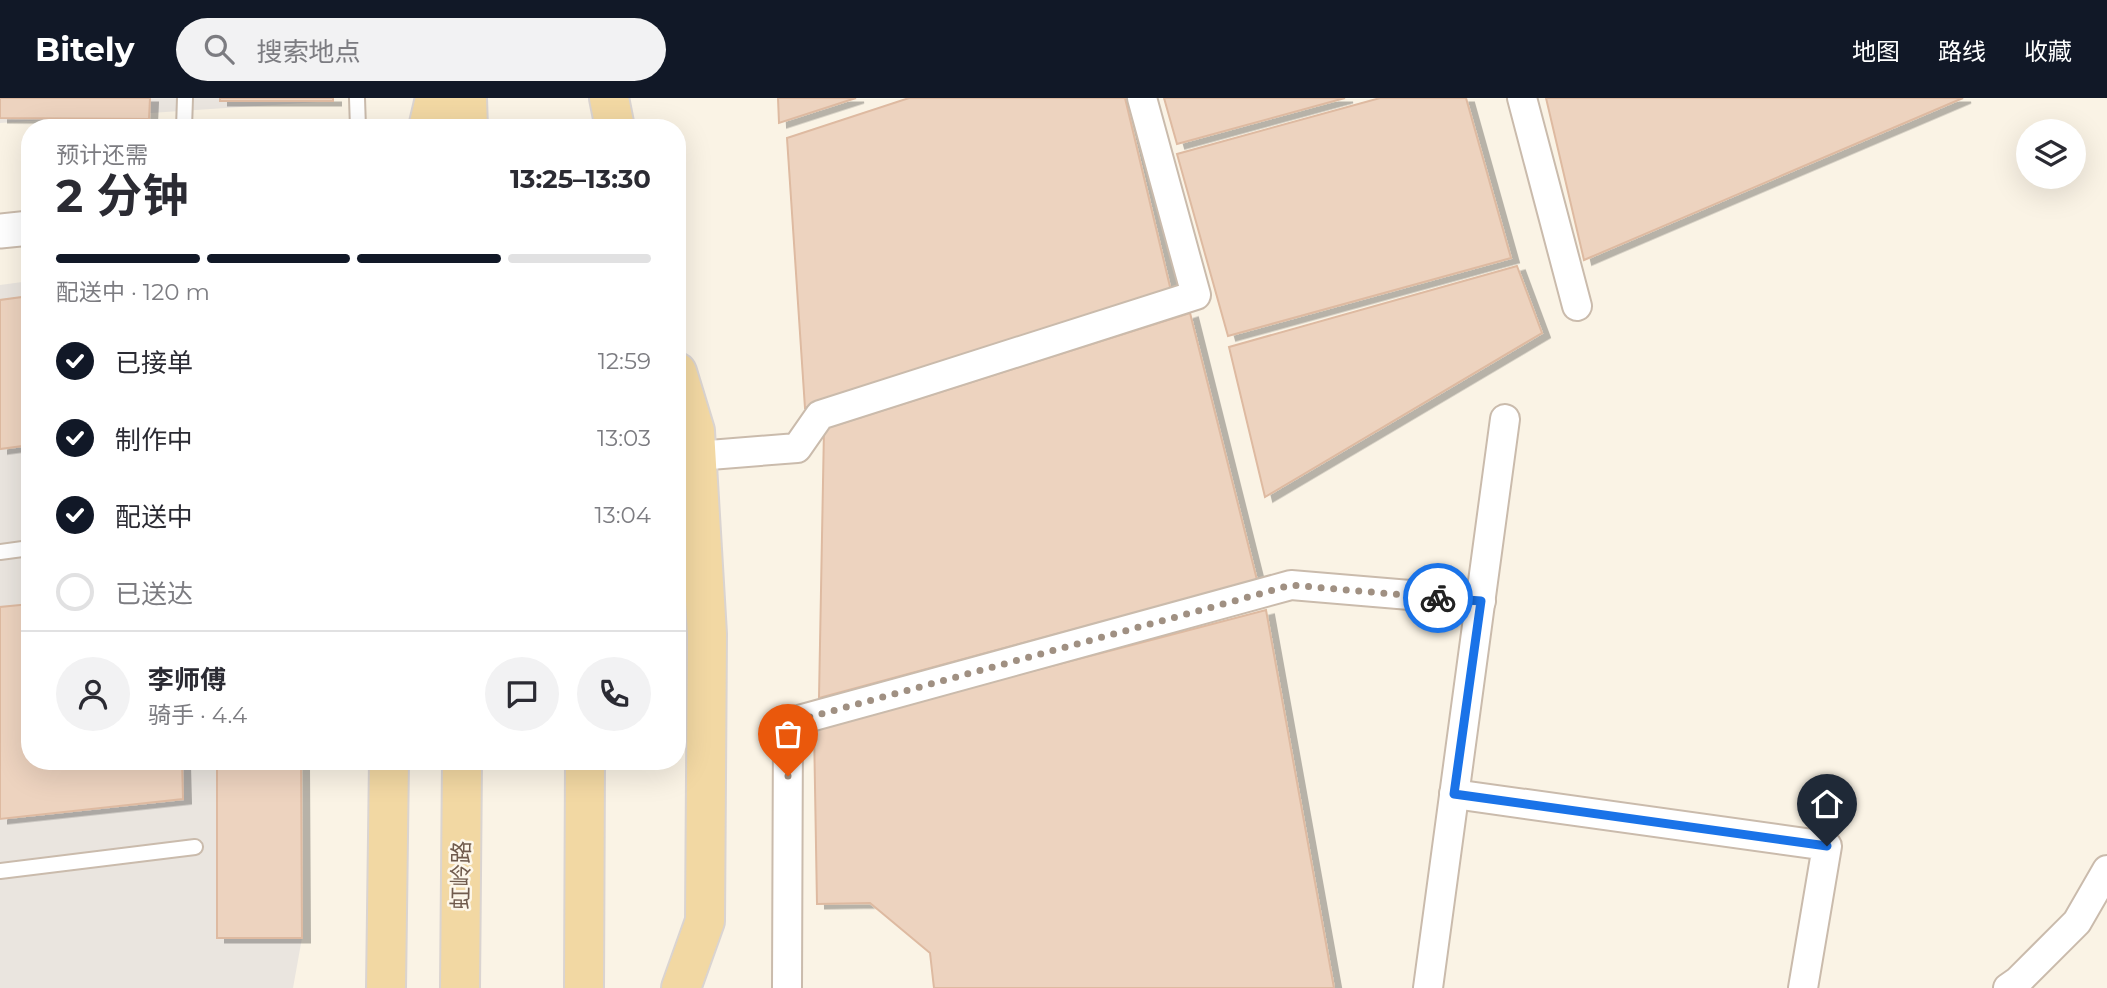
<!DOCTYPE html>
<html lang="zh">
<head>
<meta charset="utf-8">
<style>
  body { margin:0; font-family:Montserrat,"Noto Sans SC",sans-serif; background:#f2f2f3; color:#2b2b33; height:100vh; display:flex; flex-direction:column; font-size:26px; white-space:nowrap }
  * { box-sizing:border-box; margin:0 }
  p { font-size:23px; color:#7c7c81 }
  .icon { flex:none; width:38px; height:38px; fill:none; stroke:currentColor; stroke-width:2; stroke-linecap:round; stroke-linejoin:round }
  .map { position:relative; flex:1; overflow:hidden }
  .panel { position:absolute; left:21px; top:21px; width:665px; height:651px; display:flex; flex-direction:column; background:#fff; border-radius:28px; box-shadow:0 7px 28px #0002 }
  .panel>* { flex:none }
  .tools { position:absolute; left:2016px; top:21px; display:grid; gap:14px }
  .tools a { display:grid; place-items:center; width:70px; height:70px; border-radius:50%; background:#fff; box-shadow:0 7px 28px #0002; font-size:35px }
  .pin { position:absolute; display:grid; place-items:center; width:60px; height:60px; color:#fff; margin:-72px -30px; border-radius:50% 50% 50% 0; rotate:-45deg; box-shadow:0 0 7px #0007 }
  .pin .icon { rotate:45deg }
  .courier { position:absolute; display:grid; place-items:center; width:70px; height:70px; margin:-35px; border:5px solid #1a73e8; border-radius:50%; background:#fff; color:#222; box-shadow:0 2px 9px #0007 }
  .overview em { font-style:normal; font-weight:700 }
  .overview div { display:flex; flex-direction:column-reverse }
  .overview { display:flex; align-items:center; justify-content:space-between; height:119px; padding:0 35px }
  h1 { font-size:46px; font-weight:700; line-height:52px }
  .bar { display:grid; grid-template-columns:repeat(4,1fr); gap:10px 7px; align-content:center; height:84px; padding:0 35px }
  .bar i { height:9px; border-radius:5px; background:#e1e1e2 }
  .bar .current { background:#111827 }
  .bar p { grid-column:span 4 }
  .line { display:flex; align-items:center; gap:18px; padding:0 35px; border-top:2px solid #e1e1e2 }
  .line div { flex:1 }
  .round { display:grid; place-items:center; flex:none; width:74px; height:74px; border-radius:37px; background:#f2f2f3 }
  ol { padding:0 35px; list-style:none }
  li { display:flex; align-items:center; gap:21px; height:77px }
  li p { margin-inline-start:auto }
  li .icon { padding:7px; border-radius:50%; background:#111827; color:#fff; stroke-width:4 }
  li:last-child { color:#7c7c81 }
  li i { width:38px; height:38px; border:4px solid #e1e1e2; border-radius:50% }
  header { display:flex; align-items:center; gap:42px; box-sizing:border-box; height:98px; padding:0 35px; background:#111827; color:#fff }
  header strong { font-size:33px }
  nav { display:flex; gap:38px; margin-inline-start:auto; font-size:24px }
  .search { width:490px; height:63px; background:#f2f2f3; display:flex; align-items:center; gap:18px; box-sizing:border-box; padding:0 24px; border-radius:38px; color:#7c7c81; font-size:26px }
  .map>svg:first-child { display:block }
  .industrial { fill:#eae5df }
  .building { fill:#edd3bf; stroke:#debaa1; stroke-width:2; filter:url(#shadow) }
  .lines { fill:none; stroke-linecap:round; stroke-linejoin:round }
  .service-casing { stroke:#cabbac; stroke-width:18 }
  .minor-casing { stroke:#cabbac; stroke-width:32 }
  .tertiary-casing { stroke:#cabbac; stroke-width:37 }
  .primary-casing { stroke:#dad4d1; stroke-width:42 }
  .service { stroke:#fff; stroke-width:14 }
  .minor { stroke:#fff; stroke-width:28 }
  .tertiary { stroke:#fff; stroke-width:33 }
  .primary { stroke:#f2d8a3; stroke-width:38 }
  .done { stroke:#a09082; stroke-width:7; stroke-dasharray:0 12.6 }
  .route { stroke:#1a73e8; stroke-width:9 }
  .labels { text-anchor:middle; stroke-width:5; stroke-linejoin:round; paint-order:stroke }
  .street-label { font-size:23px; fill:#705b4d; stroke:#fdf7eb }
</style>
</head>
<body>
<header>
<strong>Bitely</strong>
<div class="search"><svg class="icon" aria-label="search" viewBox="0 0 24 24"><circle cx="10" cy="10" r="6"/><path d="M15 15l6 6"/></svg>搜索地点</div>
<nav><a>地图</a><a>路线</a><a>收藏</a></nav>
</header>
<div class="map">
<svg width="2107" height="890" viewBox="0 0 2107 890">
  <defs>
    <filter id="shadow"><feDropShadow dx="8" dy="4.5" stdDeviation="0" flood-color="#0004"/></filter>
  </defs>
  <rect width="100%" height="100%" fill="#faf3e5"/>
  <g class="industrial">
    <polygon points="0,0 333,0 333,3 0,25"/>
    <polygon points="30,183 30,663 301,663 302,840 293,890 0,890 0,187"/>
  </g>
  <g class="building">
    <polygon points="0,0 150,0 149,21 0,20"/>
    <rect x="220" y="0" width="113" height="3"/>
    <polygon points="778,0 856,0 779,25"/>
    <polygon points="909,0 1125,0 1171,193 805,310 787,40"/>
    <polygon points="1164,0 1345,0 1177,46"/>
    <polygon points="1380,0 1466,0 1511,160 1228,238 1177,56"/>
    <polygon points="1546,0 1963,0 1584,162"/>
    <polygon points="1517,168 1542,235 1265,399 1229,249"/>
    <polygon points="30,198 30,347 0,351 0,202"/>
    <polygon points="1190,215 1257,482 819,600 824,331"/>
    <polygon points="30,506 30,663 182,663 183,701 0,721 0,509"/>
    <polygon points="1266,512 1334,890 934,890 930,855 870,805 817,806 814,630"/>
    <polygon points="217,663 301,663 302,840 217,840"/>
  </g>
  <g class="lines">
    <g class="service-casing">
      <g id="service">
        <polyline points="357,0 358,30"/>
        <polyline points="184,30 185,0"/>
        <polyline points="0,454 30,450"/>
        <polyline points="0,773 195,749"/>
      </g>
    </g>
    <g class="minor-casing">
      <g id="minor">
        <polyline points="1522,0 1577,208"/>
        <polyline points="697,358 797,350 820,317 1196,197 1142,0"/>
        <polyline points="1454,696 1827,748 1803,890"/>
        <polyline points="787,890 788,625 1291,487 1481,503"/>
        <polyline points="1428,890 1505,321"/>
        <polyline points="2008,890 2018,883 2077,824 2107,772"/>
      </g>
    </g>
    <g class="tertiary-casing">
      <polyline id="tertiary" points="0,133 30,130"/>
    </g>
    <g class="primary-casing">
      <g id="primary">
        <polyline points="467,0 468,30"/>
        <polyline points="609,0 615,30"/>
        <polyline points="428,30 435,0"/>
        <polyline points="677,274 695,333 707,536 705,823 681,890"/>
        <polyline points="386,890 389,663"/>
        <polyline points="460,890 462,663"/>
        <polyline points="584,890 585,663"/>
      </g>
    </g>
    <use href="#service" class="service"/>
    <use href="#minor" class="minor"/>
    <use href="#tertiary" class="tertiary"/>
    <use href="#primary" class="primary"/>
  </g>
  <g class="lines">
    <polyline class="done" points="788,678 788,625 1238,502 1291,487 1438,500"/>
    <polyline class="route" points="1438,500 1481,503 1454,696 1827,748"/>
  </g>
  <g class="labels">
    <g class="street-label">
      <text transform="translate(461 777) rotate(-89)" y="8">虹岭路</text>
    </g>
  </g>
</svg>
<div class="tools">
<a><svg class="icon" aria-label="layers" viewBox="0 0 24 24"><path d="M12 4l9 5-9 5-9-5zM3 14l9 5 9-5"/></svg></a>
</div>
<div class="pin" style="left:788px;top:678px;background:#ea580c"><svg class="icon" aria-label="bag" viewBox="0 0 24 24"><path d="M5 8h14l-1 12H6zM9 8a3 3 0 0 1 6 0"/></svg></div>
<div class="pin" style="left:1827px;top:748px;background:#1f2937"><svg class="icon" aria-label="home" viewBox="0 0 24 24"><path d="M3 11l9-7 9 7M6 9v11h12V9"/></svg></div>
<div class="courier" style="left:1438px;top:500px"><svg class="icon" aria-label="bike" viewBox="0 0 24 24"><circle cx="6" cy="16" r="4"/><circle cx="18" cy="16" r="4"/><path d="M6 16l4-8h5l3 8M10 8l3 8H6M13 5h3"/></svg></div>
<section class="panel">
<div class="overview"><div><h1>2 分钟</h1><p>预计还需</p></div><em>13:25–13:30</em></div>
<div class="bar"><i class="current"></i><i class="current"></i><i class="current"></i><i></i><p>配送中 · 120 m</p></div>
<ol>
<li><svg class="icon" aria-label="check" viewBox="0 0 24 24"><path d="M5 12l5 5 9-10"/></svg>已接单<p>12:59</p></li>
<li><svg class="icon" aria-label="check" viewBox="0 0 24 24"><path d="M5 12l5 5 9-10"/></svg>制作中<p>13:03</p></li>
<li><svg class="icon" aria-label="check" viewBox="0 0 24 24"><path d="M5 12l5 5 9-10"/></svg>配送中<p>13:04</p></li>
<li><i></i>已送达</li>
</ol>
<div class="line" style="height:126px"><a class="round"><svg class="icon" aria-label="person" viewBox="0 0 24 24"><circle cx="12" cy="8" r="4"/><path d="M4 21q1-7 8-7t8 7"/></svg></a><div><b>李师傅</b><p>骑手 · 4.4</p></div><a class="round"><svg class="icon" aria-label="chat" viewBox="0 0 24 24"><path d="M4 5h16v11H9l-5 4z"/></svg></a><a class="round"><svg class="icon" aria-label="phone" viewBox="0 0 24 24"><path d="M5 4h4l2 5-3 2q2 4 5 5l2-3 5 2v4C11 20 4 13 5 4z"/></svg></a></div>
</section>
</div>
</body>
</html>
